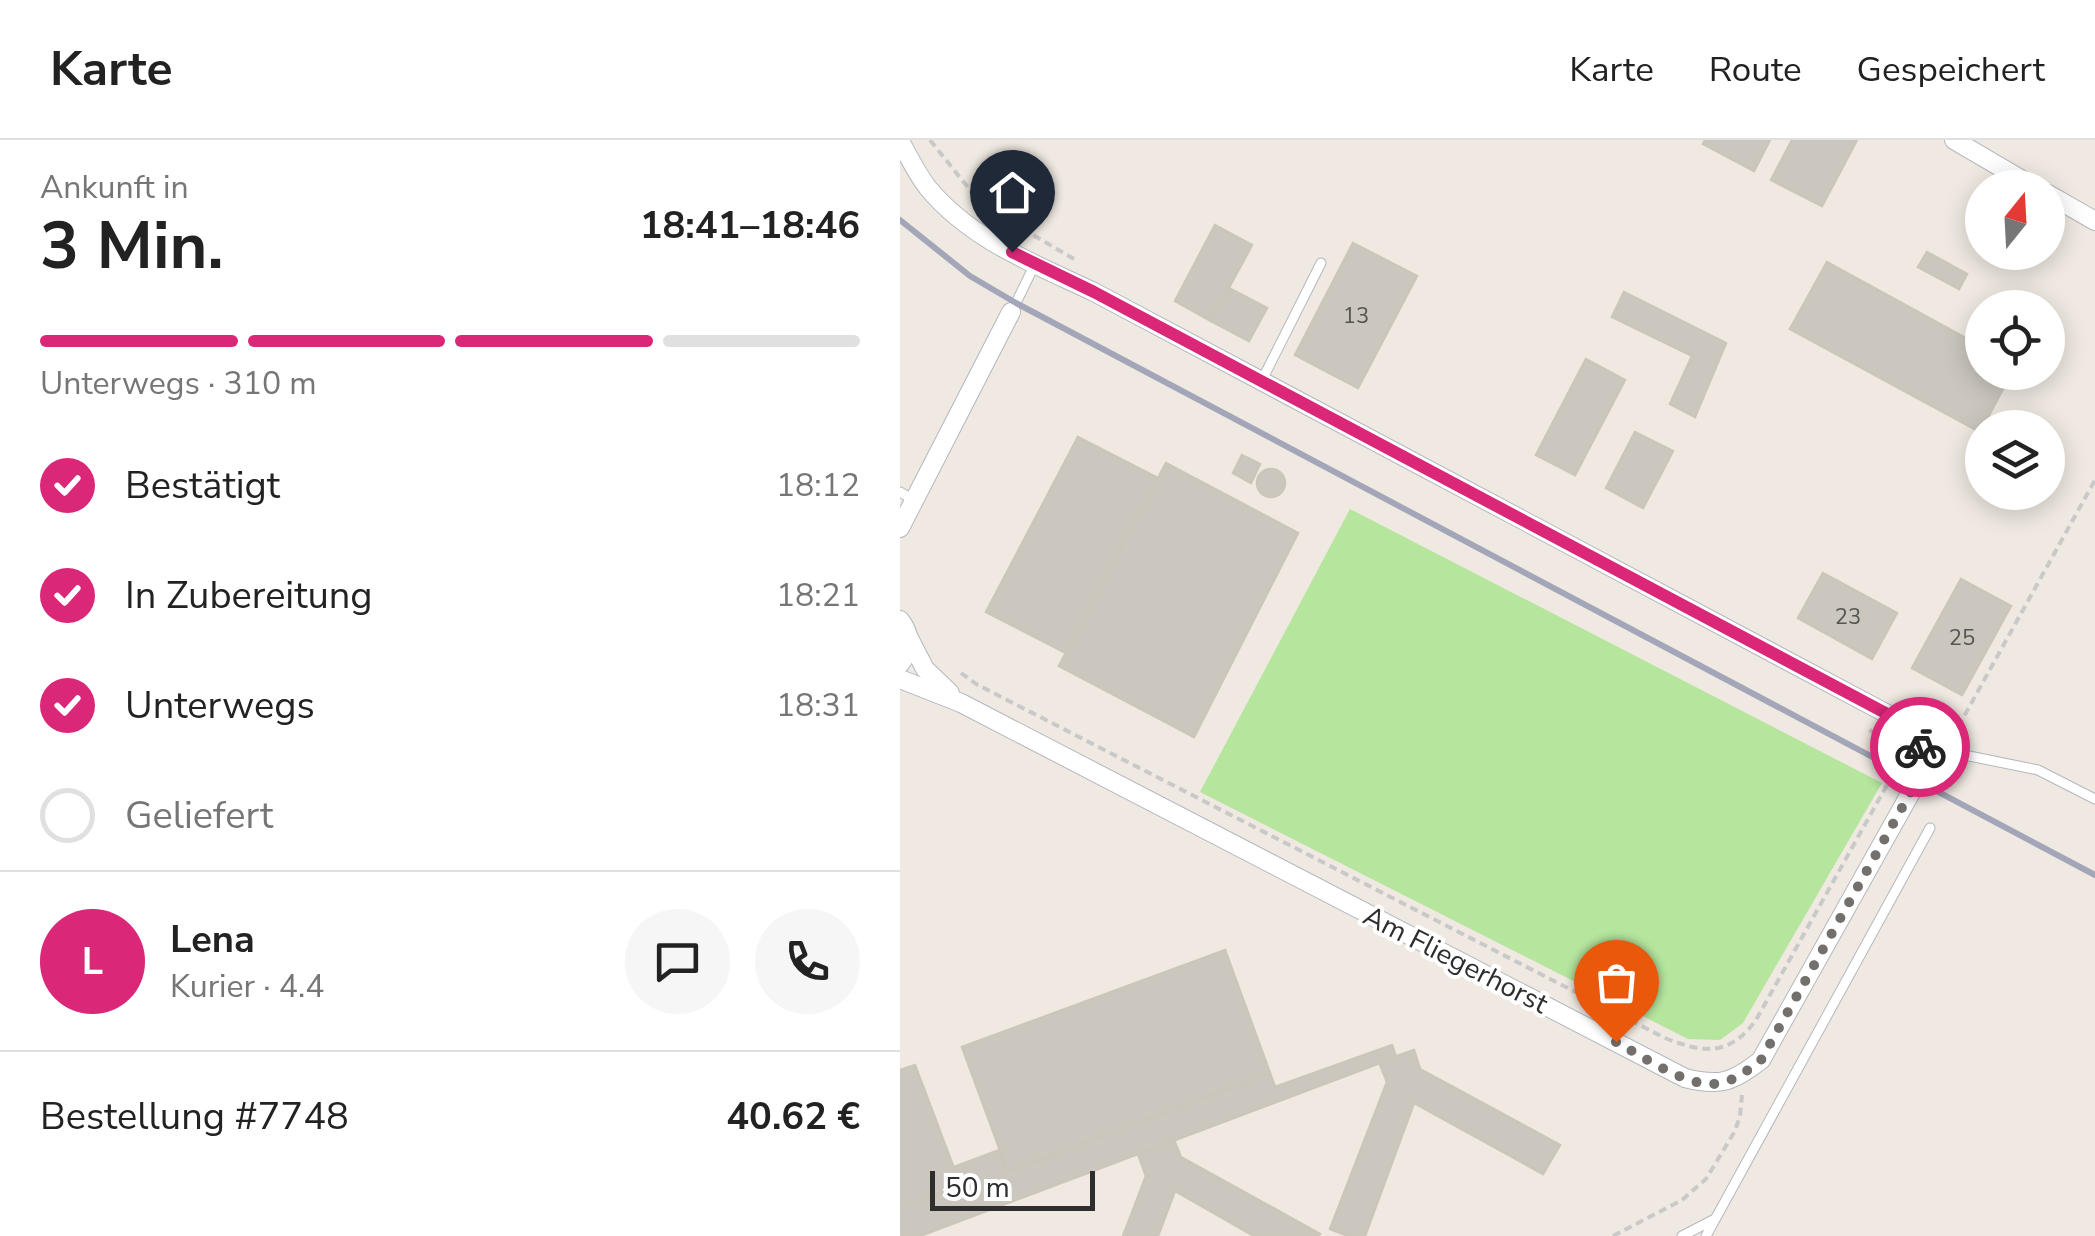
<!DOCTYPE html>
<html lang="de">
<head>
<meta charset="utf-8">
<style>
  body { margin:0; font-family:"Nunito Sans",sans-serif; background:#f6f6f6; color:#222; height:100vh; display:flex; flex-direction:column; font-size:38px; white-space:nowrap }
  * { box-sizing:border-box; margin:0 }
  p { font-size:32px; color:#767676 }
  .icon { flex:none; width:55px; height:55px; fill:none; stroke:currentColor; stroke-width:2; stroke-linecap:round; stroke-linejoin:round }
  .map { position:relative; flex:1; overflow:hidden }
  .drawer { display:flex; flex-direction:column; background:#fff; width:900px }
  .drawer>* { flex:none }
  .needle { width:65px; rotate:18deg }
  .fabs { position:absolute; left:1065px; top:30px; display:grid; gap:20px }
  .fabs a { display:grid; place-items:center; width:100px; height:100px; border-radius:50%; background:#fff; box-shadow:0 5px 25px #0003; font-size:50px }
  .scale { position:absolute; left:30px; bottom:25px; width:165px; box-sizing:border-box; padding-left:10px; border:5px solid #2e2e2e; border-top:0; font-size:28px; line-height:35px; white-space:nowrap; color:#2e2e2e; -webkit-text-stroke:8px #fff; paint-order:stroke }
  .pin { position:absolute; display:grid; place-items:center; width:85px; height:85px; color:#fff; margin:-102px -42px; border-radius:50% 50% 50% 0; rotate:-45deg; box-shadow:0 0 10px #0007 }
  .pin .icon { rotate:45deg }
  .courier { position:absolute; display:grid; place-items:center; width:100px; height:100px; margin:-50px; border:8px solid #db2777; border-radius:50%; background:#fff; color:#222; box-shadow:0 2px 12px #0007 }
  .headline em { font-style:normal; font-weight:700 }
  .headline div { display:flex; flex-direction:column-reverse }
  .headline { display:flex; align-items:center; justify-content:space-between; height:170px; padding:0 40px }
  h1 { font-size:65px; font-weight:700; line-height:75px }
  .bar { display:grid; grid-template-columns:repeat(4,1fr); gap:15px 10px; align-content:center; height:120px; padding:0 40px }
  .bar i { height:12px; border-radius:8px; background:#e0e0e0 }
  .bar .active { background:#db2777 }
  .bar p { grid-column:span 4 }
  .line { display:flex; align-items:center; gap:25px; padding:0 40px; border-top:2px solid #e0e0e0 }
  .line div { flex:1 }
  .round { display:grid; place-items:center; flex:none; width:105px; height:105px; border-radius:52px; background:#f6f6f6 }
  ol { padding:0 40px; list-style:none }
  li { display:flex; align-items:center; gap:30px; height:110px }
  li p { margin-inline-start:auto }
  li .icon { padding:10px; border-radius:50%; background:#db2777; color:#fff; stroke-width:4 }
  li:last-child { color:#767676 }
  li i { width:55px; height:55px; border:5px solid #e0e0e0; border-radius:50% }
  header { display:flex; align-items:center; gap:60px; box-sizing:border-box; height:140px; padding:0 50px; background:#fff; border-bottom:2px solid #e0e0e0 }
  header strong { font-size:48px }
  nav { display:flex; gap:55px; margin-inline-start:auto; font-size:35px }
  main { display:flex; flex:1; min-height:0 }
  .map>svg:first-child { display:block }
  .green { fill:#b6e59e }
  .building { fill:#cbc7bf; stroke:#cbc5ba; stroke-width:2.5 }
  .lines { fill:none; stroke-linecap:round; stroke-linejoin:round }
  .lane-casing { stroke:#b4b7c1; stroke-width:11 }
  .street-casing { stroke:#b4b7c1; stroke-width:20 }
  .path { stroke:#c9c9c9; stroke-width:4; stroke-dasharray:8 5; stroke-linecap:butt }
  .lane { stroke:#fff; stroke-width:9 }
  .street { stroke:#fff; stroke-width:18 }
  .rail { stroke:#a3a6b8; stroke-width:6 }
  .done { stroke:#726f6d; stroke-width:10; stroke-dasharray:0 18 }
  .route { stroke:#db2777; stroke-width:12 }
  .labels { text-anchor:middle; stroke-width:8; stroke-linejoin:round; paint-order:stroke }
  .number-label { font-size:22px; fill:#555452 }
  .street-label { font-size:28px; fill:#2e2e2e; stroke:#fff }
</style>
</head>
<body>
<header>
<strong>Karte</strong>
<nav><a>Karte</a><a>Route</a><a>Gespeichert</a></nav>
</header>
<main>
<section class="drawer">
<div class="headline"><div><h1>3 Min.</h1><p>Ankunft in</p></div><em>18:41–18:46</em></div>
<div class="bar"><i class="active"></i><i class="active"></i><i class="active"></i><i></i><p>Unterwegs · 310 m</p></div>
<ol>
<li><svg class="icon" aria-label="check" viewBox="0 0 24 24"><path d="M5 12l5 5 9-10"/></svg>Bestätigt<p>18:12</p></li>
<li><svg class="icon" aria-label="check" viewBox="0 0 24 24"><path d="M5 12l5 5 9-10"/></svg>In Zubereitung<p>18:21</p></li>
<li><svg class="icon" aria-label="check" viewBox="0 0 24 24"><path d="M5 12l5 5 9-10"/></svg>Unterwegs<p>18:31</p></li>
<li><i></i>Geliefert</li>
</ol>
<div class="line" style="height:180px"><b class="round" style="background:#db2777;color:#fff">L</b><div><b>Lena</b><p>Kurier · 4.4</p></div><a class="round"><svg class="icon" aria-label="chat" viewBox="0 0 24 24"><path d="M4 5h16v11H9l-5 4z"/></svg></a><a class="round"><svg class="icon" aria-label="phone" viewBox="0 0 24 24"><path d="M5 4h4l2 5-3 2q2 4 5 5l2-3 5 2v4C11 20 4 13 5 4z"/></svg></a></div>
<div class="line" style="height:130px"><div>Bestellung #7748</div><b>40.62 €</b></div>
</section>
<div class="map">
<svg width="1195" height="1096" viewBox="0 0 1195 1096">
  <rect width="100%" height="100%" fill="#efe9e1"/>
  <polygon class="green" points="450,369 982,643 843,883 820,900 788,899 300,652"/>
  <g class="building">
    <polygon points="805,0 870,0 854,31 803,4"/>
    <polygon points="892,0 957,0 922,66 871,40"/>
    <polygon points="315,85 352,105 311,181 275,161"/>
    <polygon points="453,103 517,136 458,248 395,215"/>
    <polygon points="1027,112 1067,134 1059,149 1018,127"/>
    <polygon points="927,122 1082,207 1082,232 1112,232 1080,292 890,189"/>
    <polygon points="329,148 367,168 349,201 311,181"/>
    <polygon points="724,152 826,203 795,277 770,264 792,216 712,177"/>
    <polygon points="686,219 725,240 675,335 636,315"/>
    <polygon points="735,292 773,311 743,368 706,348"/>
    <polygon points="178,297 258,338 166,513 86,472"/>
    <polygon points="342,315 360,324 351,343 333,333"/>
    <polygon points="266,323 398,393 294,597 159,526"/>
    <circle cx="371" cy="343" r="14"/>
    <polygon points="923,433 997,473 972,519 898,478"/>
    <polygon points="1061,439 1111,466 1062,555 1012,528"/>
    <polygon points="325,810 370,933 108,1032 62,907"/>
    <polygon points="492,905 496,917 20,1096 0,1096 0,1068 61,1047 54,1027 99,1010 108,1032 370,933 375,947"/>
    <polygon points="514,910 520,929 660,1005 643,1034 514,963 465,1096 448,1096 430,1089 487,942 479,922"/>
    <polygon points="15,925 61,1047 0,1068 0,930"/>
    <polygon points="274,1000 281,1017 420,1094 418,1096 354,1096 275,1051 258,1096 223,1096 246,1036 238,1014"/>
  </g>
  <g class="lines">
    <g class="lane-casing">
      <g id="lane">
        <polyline points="112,171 135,124"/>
        <polyline points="362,240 421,123"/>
        <polyline points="0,352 14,360"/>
        <polyline points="1020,606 1138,630 1195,659"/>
        <polyline points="782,1096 815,1079"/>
        <polyline points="806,1096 1030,688"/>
      </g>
    </g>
    <g class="street-casing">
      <g id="street">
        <polyline points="1054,0 1136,48"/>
        <path d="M0 1C9 17 17 34 28 48 71 100 135 124 194 152L993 577C1018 597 1029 617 1014 647L861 920C833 942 820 947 785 938L61 563 0 539"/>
        <polyline points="1148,54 1195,81"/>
        <polyline points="0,388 111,172"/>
        <path d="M0 480C12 495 11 510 0 524"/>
        <polyline points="8,496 25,529 50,553"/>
      </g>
    </g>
    <g class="path">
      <polyline points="30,0 82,65 174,119"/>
      <path d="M61 533 76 544 765 898C803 913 829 917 856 880L987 645 992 615 984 601 966 587"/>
      <polyline points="1052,598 1195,340"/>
      <polyline points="713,1096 782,1060 806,1039 835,991 840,976 842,955"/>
    </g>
    <use href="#lane" class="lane"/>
    <use href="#street" class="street"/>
    <polyline class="rail" points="0,80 70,136 116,163 1195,735"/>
  </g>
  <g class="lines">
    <path class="done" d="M716 902C740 915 785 945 811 944 831 944 847 931 861 920L1017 641 1022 623 1020 607"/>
    <polyline class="route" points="112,112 194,152 993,577 1011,591 1020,607"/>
  </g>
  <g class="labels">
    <g class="number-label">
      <text x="456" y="183">13</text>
      <text x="948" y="484">23</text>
      <text x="1062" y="505">25</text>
    </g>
    <g class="street-label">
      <text transform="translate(556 819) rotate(27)" y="10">Am Fliegerhorst</text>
    </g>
  </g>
</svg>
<div class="fabs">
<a><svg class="needle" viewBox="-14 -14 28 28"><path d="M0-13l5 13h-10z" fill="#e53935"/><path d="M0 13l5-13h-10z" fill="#767676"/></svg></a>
<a><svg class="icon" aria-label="locate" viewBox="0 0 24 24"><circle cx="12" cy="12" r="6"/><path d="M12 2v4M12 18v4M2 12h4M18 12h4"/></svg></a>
<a><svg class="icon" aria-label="layers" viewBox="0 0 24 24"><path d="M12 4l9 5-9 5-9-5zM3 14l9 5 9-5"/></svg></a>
</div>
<div class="scale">50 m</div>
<div class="pin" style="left:716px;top:902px;background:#ea580c"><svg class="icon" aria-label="bag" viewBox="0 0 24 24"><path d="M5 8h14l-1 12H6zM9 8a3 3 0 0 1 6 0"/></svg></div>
<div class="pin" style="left:112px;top:112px;background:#1f2937"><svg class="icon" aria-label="home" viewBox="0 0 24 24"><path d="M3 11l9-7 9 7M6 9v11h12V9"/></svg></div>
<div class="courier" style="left:1020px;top:607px"><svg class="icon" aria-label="bike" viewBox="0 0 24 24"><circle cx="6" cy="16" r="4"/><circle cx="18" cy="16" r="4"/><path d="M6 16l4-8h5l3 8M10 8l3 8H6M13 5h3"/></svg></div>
</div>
</main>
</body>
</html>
